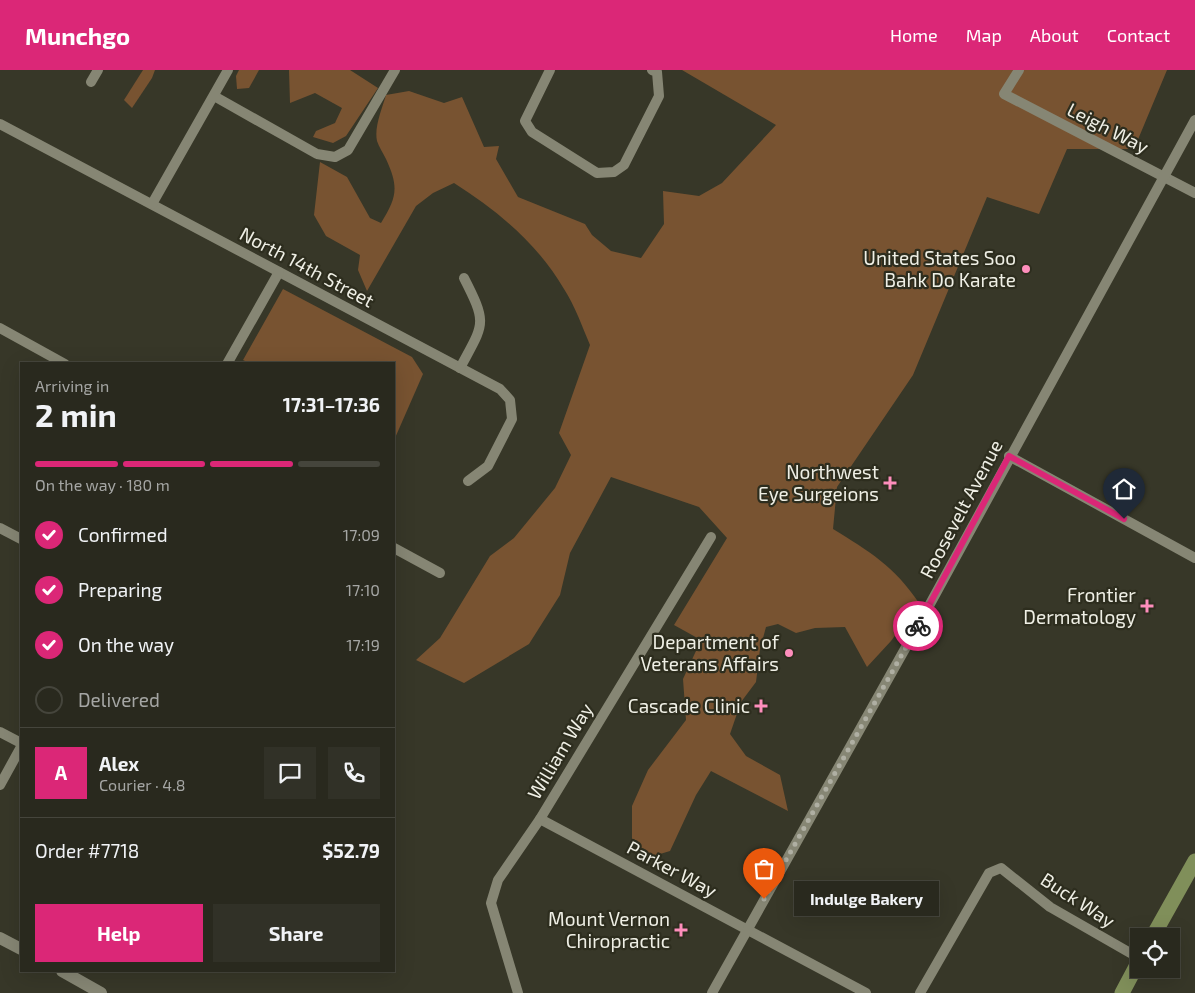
<!DOCTYPE html>
<html lang="en">
<head>
<meta charset="utf-8">
<style>
  body { margin:0; font-family:"Exo 2",sans-serif; background:#313127; color:#f1f3f6; height:100vh; display:flex; flex-direction:column; font-size:19px; white-space:nowrap }
  * { box-sizing:border-box; margin:0 }
  p { font-size:16px; color:#a5a6a4 }
  .icon { flex:none; width:28px; height:28px; fill:none; stroke:currentColor; stroke-width:2; stroke-linecap:round; stroke-linejoin:round }
  .map { position:relative; flex:1; overflow:hidden }
  .side { position:absolute; left:20px; top:292px; width:375px; height:610px; display:flex; flex-direction:column; background:#29291e; border-radius:0px; box-shadow:0 5px 20px #0002,0 0 0 1px #45453c }
  .side>* { flex:none }
  .buttons { position:absolute; left:1130px; top:858px; display:grid; gap:10px }
  .buttons a { display:grid; place-items:center; width:50px; height:50px; border-radius:0px; background:#29291e; box-shadow:0 5px 20px #0002,0 0 0 1px #45453c; font-size:25px }
  .pin { position:absolute; display:grid; place-items:center; width:42px; height:42px; color:#fff; margin:-51px -21px; border-radius:50% 50% 50% 0; rotate:-45deg; box-shadow:0 0 5px #0007 }
  .pin .icon { rotate:45deg }
  .courier { position:absolute; display:grid; place-items:center; width:50px; height:50px; margin:-25px; border:4px solid #db2777; border-radius:50%; background:#fff; color:#222; box-shadow:0 1px 6px #0007 }
  .bubble { position:absolute; height:35px; border-radius:0px; background:#29291e; box-shadow:0 5px 20px #0002,0 0 0 1px #45453c; font-size:16px; font-weight:700; line-height:35px; text-align:center }
  .summary em { font-style:normal; font-weight:700 }
  .summary div { display:flex; flex-direction:column-reverse }
  .summary { display:flex; align-items:center; justify-content:space-between; height:85px; padding:0 15px }
  h1 { font-size:32px; font-weight:700; line-height:38px }
  .bar { display:grid; grid-template-columns:repeat(4,1fr); gap:8px 5px; align-content:center; height:60px; padding:0 15px }
  .bar i { height:6px; border-radius:4px; background:#45453c }
  .bar .current { background:#db2777 }
  .bar p { grid-column:span 4 }
  .line { display:flex; align-items:center; gap:12px; padding:0 15px; border-top:1px solid #45453c }
  .line div { flex:1 }
  .round { display:grid; place-items:center; flex:none; width:52px; height:52px; border-radius:0px; background:#313127 }
  ol { padding:0 15px; list-style:none }
  li { display:flex; align-items:center; gap:15px; height:55px }
  li p { margin-inline-start:auto }
  li .icon { padding:5px; border-radius:50%; background:#db2777; color:#fff; stroke-width:4 }
  li:last-child { color:#a5a6a4 }
  li i { width:28px; height:28px; border:2px solid #45453c; border-radius:50% }
  .button { display:flex; gap:10px; margin-top:auto; padding:10px 15px }
  .button a { flex:1; height:58px; border-radius:0px; background:#db2777; color:#fff; font-size:20px; font-weight:700; line-height:58px; text-align:center }
  .button a+a { background:#313127; color:#f1f3f6 }
  header { display:flex; align-items:center; gap:30px; box-sizing:border-box; height:70px; padding:0 25px; background:#db2777; color:#fff }
  header strong { font-size:24px }
  nav { display:flex; gap:28px; margin-inline-start:auto; font-size:18px }
  .map>svg:first-child { display:block }
  .green { fill:#785331 }
  .lines { fill:none; stroke-linecap:round; stroke-linejoin:round }
  .minor { stroke:#868674; stroke-width:10 }
  .tertiary { stroke:#868674; stroke-width:12 }
  .secondary { stroke:#808f5a; stroke-width:15 }
  .done { stroke:#afafa3; stroke-width:5; stroke-dasharray:0 9 }
  .route { stroke:#db2777; stroke-width:6 }
  .poi-dot { fill:#fe8ebc; stroke:#2d2d1e; stroke-width:2 }
  .labels { text-anchor:middle; stroke-width:4.5; stroke-linejoin:round; paint-order:stroke }
  .street-label { font-size:19px; fill:#efefe5; stroke:#2d2d1e }
  .poi-label { font-size:19px; fill:#efefe5; stroke:#2d2d1e; text-anchor:end }
</style>
</head>
<body>
<header>
<strong>Munchgo</strong>
<nav><a>Home</a><a>Map</a><a>About</a><a>Contact</a></nav>
</header>
<div class="map">
<svg width="1195" height="923" viewBox="0 0 1195 923">
  <rect width="100%" height="100%" fill="#373728"/>
  <g class="green">
    <polygon points="143,0 155,0 152,8 132,38 124,30"/>
    <polygon points="239,0 259,0 249,18 237,19 236,6"/>
    <polygon points="289,0 350,0 378,18 346,66 333,73 313,67 316,61 335,53 342,38 315,23 290,33"/>
    <path d="M682 0H1167L1134 79H1067L1039 144 987 127 913 305 837 417 833 459C869 481 895 497 919 533L891 571 867 597 845 557 815 558 796 563 778 554 766 557 760 579 756 612 741 632 730 664 746 686 780 705 788 741 711 701 696 725 670 781 650 787 632 771V736L648 700 686 650 683 609 701 570 674 555 727 468 699 437 611 407 570 483 560 525 529 574 464 613 416 590 440 568 490 486 514 468 555 418 571 385 559 363 590 275C582 256 575 236 564 219 537 173 498 141 454 113L433 123 416 136 367 221 358 200 360 185 326 166 314 145 320 92 347 107 370 148 381 153C397 127 399 117 386 89 383 83 379 77 377 71 374 57 382 39 386 25L409 21 444 33 462 27 484 77 499 76 496 89 518 127 585 154 592 165 611 181 641 188 664 154 663 121 699 126 722 113 776 55Z"/>
    <polygon points="283,219 412,287 423,304 395,368 394,294 251,294 243,290"/>
  </g>
  <g class="lines">
    <g class="minor">
      <polyline points="550,0 525,51 532,62 597,103 614,102 624,95 659,26 657,2 652,0"/>
      <polyline points="1019,0 1004,24 1195,123"/>
      <polyline points="91,12 98,0"/>
      <polyline points="214,26 317,84 335,87 348,80 395,0"/>
      <polyline points="0,54 500,319 510,330 512,349 488,396 468,411"/>
      <polyline points="152,134 228,0"/>
      <polyline points="0,258 65,294"/>
      <polyline points="227,294 279,202"/>
      <path d="M460 298C484 253 488 255 464 208"/>
      <polyline points="1009,386 1195,488"/>
      <polyline points="0,458 21,469"/>
      <polyline points="394,478 440,503"/>
      <polyline points="0,662 21,673"/>
      <polyline points="0,715 21,677"/>
      <polyline points="540,749 866,923"/>
      <polyline points="518,923 491,833 498,810 540,749 711,467"/>
      <polyline points="712,923 924,545 1195,50"/>
      <polyline points="920,923 989,803 1001,798 1050,837 1139,888"/>
    </g>
    <g class="tertiary">
      <polyline points="0,868 21,879"/>
      <polyline points="62,901 101,923"/>
    </g>
    <g class="secondary">
      <polyline points="1153,866 1195,791"/>
      <polyline points="1122,923 1139,891"/>
    </g>
  </g>
  <g class="lines">
    <polyline class="done" points="764,829 918,556"/>
    <polyline class="route" points="918,556 1009,386 1124,449"/>
  </g>
  <g class="poi-dot">
    <circle cx="1026" cy="199" r="5"/>
    <path d="M887.5 405.5h5v5h5v5h-5v5h-5v-5h-5v-5h5z"/>
    <path d="M1144.5 528.5h5v5h5v5h-5v5h-5v-5h-5v-5h5z"/>
    <circle cx="789" cy="583" r="5"/>
    <path d="M758.5 628.5h5v5h5v5h-5v5h-5v-5h-5v-5h5z"/>
    <path d="M678.5 852.5h5v5h5v5h-5v5h-5v-5h-5v-5h5z"/>
  </g>
  <g class="labels">
    <g class="street-label">
      <text transform="translate(1108 58) rotate(27)" y="7">Leigh Way</text>
      <text transform="translate(307 197) rotate(28)" y="7">North 14th Street</text>
      <text transform="translate(961 439) rotate(-62)" y="7">Roosevelt Avenue</text>
      <text transform="translate(560 681) rotate(-59)" y="7">William Way</text>
      <text transform="translate(672 799) rotate(28)" y="7">Parker Way</text>
      <text transform="translate(1078 830) rotate(33)" y="7">Buck Way</text>
    </g>
    <g class="poi-label">
      <text x="1016" y="195">United States Soo<tspan x="1016" dy="22">Bahk Do Karate</tspan></text>
      <text x="879" y="409">Northwest<tspan x="879" dy="22">Eye Surgeions</tspan></text>
      <text x="1136" y="532">Frontier<tspan x="1136" dy="22">Dermatology</tspan></text>
      <text x="779" y="579">Department of<tspan x="779" dy="22">Veterans Affairs</tspan></text>
      <text x="750" y="643">Cascade Clinic</text>
      <text x="670" y="856">Mount Vernon<tspan x="670" dy="22">Chiropractic</tspan></text>
    </g>
  </g>
</svg>
<div class="buttons">
<a><svg class="icon" aria-label="locate" viewBox="0 0 24 24"><circle cx="12" cy="12" r="6"/><path d="M12 2v4M12 18v4M2 12h4M18 12h4"/></svg></a>
</div>
<div class="pin" style="left:764px;top:829px;background:#ea580c"><svg class="icon" aria-label="bag" viewBox="0 0 24 24"><path d="M5 8h14l-1 12H6zM9 8a3 3 0 0 1 6 0"/></svg></div>
<div class="pin" style="left:1124px;top:449px;background:#1f2937"><svg class="icon" aria-label="home" viewBox="0 0 24 24"><path d="M3 11l9-7 9 7M6 9v11h12V9"/></svg></div>
<div class="courier" style="left:918px;top:556px"><svg class="icon" aria-label="bike" viewBox="0 0 24 24"><circle cx="6" cy="16" r="4"/><circle cx="18" cy="16" r="4"/><path d="M6 16l4-8h5l3 8M10 8l3 8H6M13 5h3"/></svg></div>
<div class="bubble" style="left:794px;top:811px;width:145px">Indulge Bakery</div>
<section class="side">
<div class="summary"><div><h1>2 min</h1><p>Arriving in</p></div><em>17:31–17:36</em></div>
<div class="bar"><i class="current"></i><i class="current"></i><i class="current"></i><i></i><p>On the way · 180 m</p></div>
<ol>
<li><svg class="icon" aria-label="check" viewBox="0 0 24 24"><path d="M5 12l5 5 9-10"/></svg>Confirmed<p>17:09</p></li>
<li><svg class="icon" aria-label="check" viewBox="0 0 24 24"><path d="M5 12l5 5 9-10"/></svg>Preparing<p>17:10</p></li>
<li><svg class="icon" aria-label="check" viewBox="0 0 24 24"><path d="M5 12l5 5 9-10"/></svg>On the way<p>17:19</p></li>
<li><i></i>Delivered</li>
</ol>
<div class="line" style="height:90px"><b class="round" style="background:#db2777;color:#fff">A</b><div><b>Alex</b><p>Courier · 4.8</p></div><a class="round"><svg class="icon" aria-label="chat" viewBox="0 0 24 24"><path d="M4 5h16v11H9l-5 4z"/></svg></a><a class="round"><svg class="icon" aria-label="phone" viewBox="0 0 24 24"><path d="M5 4h4l2 5-3 2q2 4 5 5l2-3 5 2v4C11 20 4 13 5 4z"/></svg></a></div>
<div class="line" style="height:65px"><div>Order #7718</div><b>$52.79</b></div>
<div class="button"><a>Help</a><a>Share</a></div>
</section>
</div>
</body>
</html>
